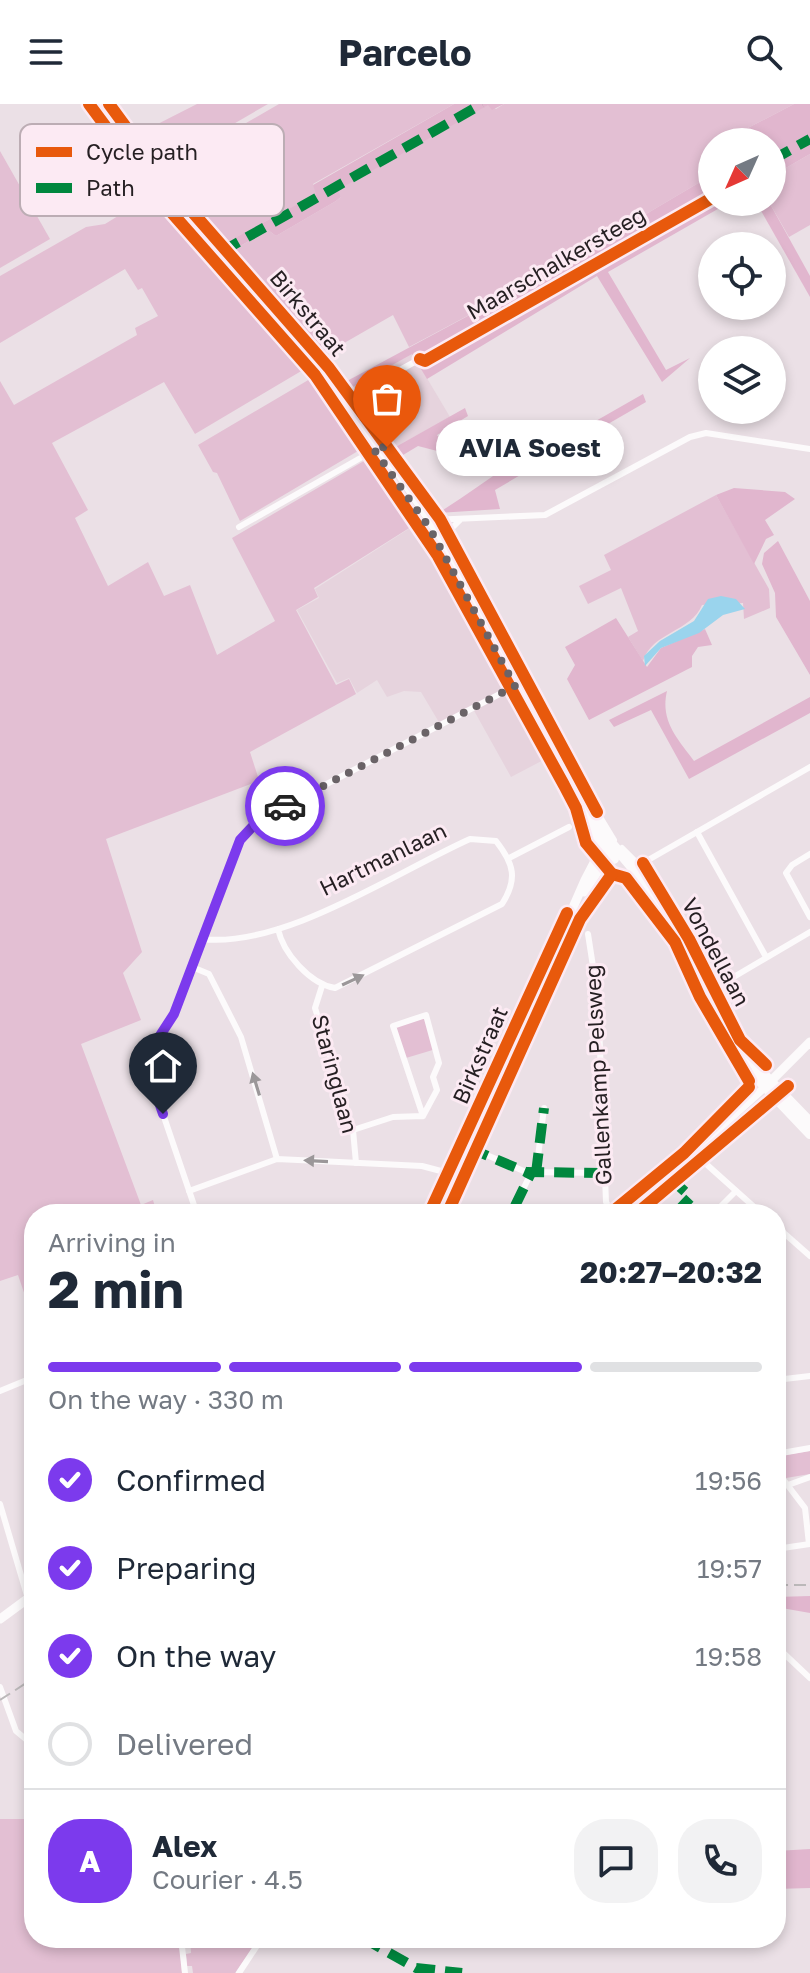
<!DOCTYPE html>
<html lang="en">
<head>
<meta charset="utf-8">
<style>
  body { margin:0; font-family:"Golos Text",sans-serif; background:#f2f2f3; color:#1f2937; height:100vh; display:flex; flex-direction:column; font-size:30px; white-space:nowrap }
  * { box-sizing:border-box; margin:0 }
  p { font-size:26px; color:#747a83 }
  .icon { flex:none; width:44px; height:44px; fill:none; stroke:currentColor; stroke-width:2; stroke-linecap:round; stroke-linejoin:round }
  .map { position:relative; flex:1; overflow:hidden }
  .sheet { position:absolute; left:24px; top:1100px; width:762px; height:744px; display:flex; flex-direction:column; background:#fff; border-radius:32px; box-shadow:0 4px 12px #0003 }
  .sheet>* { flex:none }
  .needle { width:52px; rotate:225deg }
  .tools { position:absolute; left:698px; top:24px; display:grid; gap:16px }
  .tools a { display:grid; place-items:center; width:88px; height:88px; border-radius:50%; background:#fff; box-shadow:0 4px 12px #0003; font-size:40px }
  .pin { position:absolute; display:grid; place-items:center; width:68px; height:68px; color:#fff; margin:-82px -34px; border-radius:50% 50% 50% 0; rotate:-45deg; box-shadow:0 0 8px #0007 }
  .pin .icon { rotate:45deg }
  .courier { position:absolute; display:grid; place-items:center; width:80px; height:80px; margin:-40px; border:6px solid #7c3aed; border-radius:50%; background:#fff; color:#222; box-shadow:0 2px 10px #0007 }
  .bubble { position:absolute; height:56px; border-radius:28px; background:#fff; box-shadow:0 4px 12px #0003; font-size:26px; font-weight:700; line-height:56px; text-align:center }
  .head em { font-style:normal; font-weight:700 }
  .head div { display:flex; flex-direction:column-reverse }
  .head { display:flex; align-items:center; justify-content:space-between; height:136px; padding:0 24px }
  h1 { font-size:52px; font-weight:700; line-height:60px }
  .bar { display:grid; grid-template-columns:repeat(4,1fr); gap:12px 8px; align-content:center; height:96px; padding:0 24px }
  .bar i { height:10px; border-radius:6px; background:#e0e1e3 }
  .bar .active { background:#7c3aed }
  .bar p { grid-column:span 4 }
  .line { display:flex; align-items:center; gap:20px; padding:0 24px; border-top:2px solid #e0e1e3 }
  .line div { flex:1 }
  .round { display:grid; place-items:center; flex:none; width:84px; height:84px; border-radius:32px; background:#f2f2f3 }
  ol { padding:0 24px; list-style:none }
  li { display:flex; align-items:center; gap:24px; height:88px }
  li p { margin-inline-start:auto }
  li .icon { padding:8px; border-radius:50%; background:#7c3aed; color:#fff; stroke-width:4 }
  li:last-child { color:#747a83 }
  li i { width:44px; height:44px; border:4px solid #e0e1e3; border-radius:50% }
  header { display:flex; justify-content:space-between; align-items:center; height:104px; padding:0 24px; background:#fff; font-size:36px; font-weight:700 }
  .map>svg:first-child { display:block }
  .built { fill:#e6d3dd }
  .green { fill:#e3bfd3 }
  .forest { fill:#e1b6ce }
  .water { fill:#9ad4ed }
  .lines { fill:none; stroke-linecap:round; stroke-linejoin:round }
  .minor { stroke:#fcfafb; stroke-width:6 }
  .tertiary { stroke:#fcfafb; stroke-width:8 }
  .secondary { stroke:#fcfafb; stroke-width:9 }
  .primary { stroke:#fcfafb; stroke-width:10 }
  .rail { stroke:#bbb8b9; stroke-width:2; stroke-dasharray:12 6; stroke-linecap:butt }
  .quiet { stroke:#00873e; stroke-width:10; stroke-dasharray:20 10; stroke-linecap:butt }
  .cycleway-casing { stroke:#fceaf3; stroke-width:17 }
  .cycleway { stroke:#e8590c; stroke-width:12 }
  .oneway { fill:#9b9799 }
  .done { stroke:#6a6367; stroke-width:8; stroke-dasharray:0 14.4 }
  .route { stroke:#7c3aed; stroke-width:10 }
  .labels { text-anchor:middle; stroke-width:6; stroke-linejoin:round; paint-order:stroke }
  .street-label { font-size:22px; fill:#251f22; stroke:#fceaf3 }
  .key { fill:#fceaf3; stroke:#bcadb4; stroke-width:2 }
  .key-label { font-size:22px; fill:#251f22 }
</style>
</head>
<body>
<header><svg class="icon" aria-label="menu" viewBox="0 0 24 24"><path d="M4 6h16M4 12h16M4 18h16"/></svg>Parcelo<svg class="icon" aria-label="search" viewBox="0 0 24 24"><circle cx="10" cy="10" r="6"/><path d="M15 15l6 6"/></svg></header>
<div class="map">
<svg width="810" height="1869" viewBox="0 0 810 1869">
  <rect width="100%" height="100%" fill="#ebe0e6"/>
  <g class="built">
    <polygon points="412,249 450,313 392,345 351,284"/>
    <polygon points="421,417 553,651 511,673 472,603 440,620 421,588 404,587 387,593 377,576 357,589 349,574 337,579 297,506 319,494 315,485"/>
  </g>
  <g class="green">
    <polygon points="197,0 268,0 161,62 138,30"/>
    <polygon points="279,0 454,0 313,80 317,90 227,138 165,66"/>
    <polygon points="488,0 496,5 504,0 794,0 721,38 712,38 712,71 531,178 409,243 393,211 325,250 235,145 268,126 276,132 336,97 341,93 337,86"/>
    <polygon points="0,47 50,135 0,164"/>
    <polygon points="810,50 810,121 789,133 769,98 772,98 772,72"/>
    <polygon points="152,91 303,266 195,330 164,278 52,339 88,406 75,414 108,482 148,458 164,492 190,481 217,551 275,517 232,434 369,354 414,421 314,484 318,493 296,506 336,581 349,575 356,590 250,648 259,676 256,678 106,735 142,848 123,869 141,916 81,940 141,1101 153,1096 157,1110 34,1110 34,1218 18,1171 0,1177 0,277 14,301 137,231 135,224 158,212 142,184 138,186 125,165 0,239 0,172 86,123 105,120"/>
    <polygon points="310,275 358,347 240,417 217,369 213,368 198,341"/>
    <path d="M716 391 769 485 770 504 744 515 743 499 702 501C691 528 652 528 643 557L628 533 638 527 621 484 588 500 579 482 611 466 604 451Z"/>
    <polygon points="425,914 436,945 406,954 396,923"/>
    <polygon points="810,1347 810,1370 786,1374 776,1363 778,1352"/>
    <polygon points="0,1715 34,1715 34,1834 179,1834 182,1869 0,1869"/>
    <polygon points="190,1834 259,1834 235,1869 193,1869 192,1862 187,1862 186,1850 191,1849"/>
  </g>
  <g class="forest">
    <polygon points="454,0 504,0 492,6 488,1 338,86 341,93 336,97 276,132 268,126 235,145 227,138 316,90 313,81"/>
    <polygon points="794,0 810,0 810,50 772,72 772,38 721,38"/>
    <polygon points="712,71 712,98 730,98 608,168 666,266 690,254 662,278 597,172 427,275 412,250 351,284 347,277 531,178"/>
    <polygon points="756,98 769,98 810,172 810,193"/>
    <polygon points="643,290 646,298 582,335 580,326"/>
    <polygon points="465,304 468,312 437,331 444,340 441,348 418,342 398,354 392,345"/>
    <path d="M569 332 575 339 495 386 500 405 438 409C475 387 507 360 544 338L550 342Z"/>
    <polygon points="734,384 785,388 795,395 765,416 774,431 766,435 754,460 716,391"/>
    <polygon points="778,437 810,497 810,571 776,513 775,489 762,460 764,449"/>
    <polygon points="616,514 647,563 661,544 705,525 712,541 698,543 692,552 692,563 589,616 567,575 575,561 565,543"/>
    <path d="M667 587C660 617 677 634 694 657L810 593V609L689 675 651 606 614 623 609 616Z"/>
    <polygon points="810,1492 810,1509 776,1503 776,1493"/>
    <polygon points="810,1745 810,1784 776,1785 776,1747"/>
  </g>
  <polygon class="water" points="721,492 736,495 745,505 723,511 699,529 661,544 645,562 644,552 660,537 694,517 708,495"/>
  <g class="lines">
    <g class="minor">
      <polyline points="347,295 420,255"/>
      <polyline points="431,416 545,411 690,333 706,329 810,345"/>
      <polyline points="239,423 378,344"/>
      <polyline points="442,434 459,417"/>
      <polyline points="597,708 614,736"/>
      <polyline points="697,728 766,853"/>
      <polyline points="622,744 636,758 643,759 810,663"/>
      <polyline points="810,750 792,761 786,769 810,813"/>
      <polyline points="509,754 569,723"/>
      <polyline points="588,830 598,895 606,1098 613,1110"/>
      <path d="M201 835C283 845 396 768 470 735L496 737C514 760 518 775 502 800L335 884C310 880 283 849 278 825"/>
      <polyline points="192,863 209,870 241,933 277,1055"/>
      <polyline points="322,882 315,904 353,1026 356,1059"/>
      <polyline points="710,887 810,828"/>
      <polyline points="353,1026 393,1013 423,1012 393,922 426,911 439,959 433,973 437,986 423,1012"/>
      <polyline points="461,1040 526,1068 603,1069"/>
      <polyline points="695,1050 762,1110"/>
      <polyline points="536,1069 544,1004"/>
      <polyline points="189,1087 277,1055 422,1062 456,1071"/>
      <polyline points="515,1102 531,1069"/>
      <polyline points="197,1110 146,960 150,947 174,910 240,736 269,710 521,579"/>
      <polyline points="713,1110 736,1087"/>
      <polyline points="776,1122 810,1152"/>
      <polyline points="776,1276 810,1272"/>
      <polyline points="0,1287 34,1273"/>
      <polyline points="776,1350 810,1344"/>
      <polyline points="776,1366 805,1404 809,1440"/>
      <polyline points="788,1381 810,1373"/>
      <polyline points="0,1400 28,1495"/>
      <polyline points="776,1445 810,1440"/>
      <polyline points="776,1542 810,1574"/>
      <polyline points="0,1583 16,1627 34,1642"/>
      <polyline points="181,1834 185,1869"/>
      <polyline points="239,1869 262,1834"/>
    </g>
    <polyline class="tertiary" points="624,1110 765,983"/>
    <g class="secondary">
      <polyline points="584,788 613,744"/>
      <polyline points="767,981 810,938"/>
      <polyline points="439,1110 585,776 597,753 612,744"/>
      <polyline points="0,1515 34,1490"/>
    </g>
    <g class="primary">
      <polyline points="99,0 170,96 331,276 383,344 442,434 603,729 657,793 747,953 810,1018"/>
      <polyline points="333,287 388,361"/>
      <polyline points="586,708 596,733 614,755"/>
      <polyline points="753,970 810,1030"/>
    </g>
    <g class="rail">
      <polyline points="776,1481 810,1481"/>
      <polyline points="0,1596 34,1574"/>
    </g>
    <g class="quiet">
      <polyline points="772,56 810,35"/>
      <polyline points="221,148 482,0"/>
      <polyline points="469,1044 526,1068 603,1069"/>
      <polyline points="536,1069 544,1004"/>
      <polyline points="670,1074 691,1093 675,1110"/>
      <polyline points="515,1102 531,1069"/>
      <polyline points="363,1834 416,1864 462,1869"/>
    </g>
    <g class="cycleway-casing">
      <g id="cycleway">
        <polyline points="89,0 157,92 315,271 438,452 564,681 576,704 586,739 612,770 626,774 675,838 700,893 749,977"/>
        <polyline points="109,0 167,79 329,264 440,415 597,708"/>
        <polyline points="420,255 425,257 712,94"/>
        <polyline points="643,759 689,835 740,936 766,961"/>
        <polyline points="429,1110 567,809"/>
        <polyline points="447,1110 580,815 612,770"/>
        <polyline points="610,1110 684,1049 749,983"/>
        <polyline points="636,1110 788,982"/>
      </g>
    </g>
    <use href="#cycleway" class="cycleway"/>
  </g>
  <defs><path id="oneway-solid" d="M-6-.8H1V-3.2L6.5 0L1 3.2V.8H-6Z" transform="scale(2)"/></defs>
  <g class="oneway">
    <use href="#oneway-solid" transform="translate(353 876) rotate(-25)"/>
    <use href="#oneway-solid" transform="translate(256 980) rotate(-107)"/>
    <use href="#oneway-solid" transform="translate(316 1057) rotate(-177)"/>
  </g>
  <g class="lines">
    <polyline class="done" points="285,702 515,582 429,423 373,344 387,343"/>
    <polyline class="route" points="163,1010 146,960 150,947 174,910 240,736 254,721 285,702"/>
  </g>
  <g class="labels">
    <g class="street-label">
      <text transform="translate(556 159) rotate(-30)" y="8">Maarschalkersteeg</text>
      <text transform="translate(308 209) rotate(50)" y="8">Birkstraat</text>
      <text transform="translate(383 755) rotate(-26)" y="8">Hartmanlaan</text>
      <text transform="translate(716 848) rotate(62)" y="8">Vondellaan</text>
      <text transform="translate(480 951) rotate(-66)" y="8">Birkstraat</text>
      <text transform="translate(335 970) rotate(75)" y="8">Staringlaan</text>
      <text transform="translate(598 971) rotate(-93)" y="8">Gallenkamp Pelsweg</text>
    </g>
  </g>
  <rect x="20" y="20" width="264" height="92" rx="12" class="key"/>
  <rect x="36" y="43" width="36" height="10" fill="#e8590c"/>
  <rect x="36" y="79" width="36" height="10" fill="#00873e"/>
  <g class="key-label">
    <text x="86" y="56">Cycle path</text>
    <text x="86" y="92">Path</text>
  </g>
</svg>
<div class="tools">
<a><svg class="needle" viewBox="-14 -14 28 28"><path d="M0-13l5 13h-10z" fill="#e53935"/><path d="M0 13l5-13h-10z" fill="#747a83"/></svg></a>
<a><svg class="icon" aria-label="locate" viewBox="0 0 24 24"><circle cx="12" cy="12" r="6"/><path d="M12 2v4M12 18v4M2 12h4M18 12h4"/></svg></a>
<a><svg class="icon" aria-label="layers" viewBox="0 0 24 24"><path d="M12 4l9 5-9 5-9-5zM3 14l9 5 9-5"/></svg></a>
</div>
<div class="pin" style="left:387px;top:343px;background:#ea580c"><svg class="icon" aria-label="bag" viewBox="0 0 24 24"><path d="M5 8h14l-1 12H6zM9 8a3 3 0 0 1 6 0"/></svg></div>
<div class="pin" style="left:163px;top:1010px;background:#1f2937"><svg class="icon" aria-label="home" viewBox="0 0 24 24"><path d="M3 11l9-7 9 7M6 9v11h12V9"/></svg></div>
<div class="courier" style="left:285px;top:702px"><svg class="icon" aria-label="car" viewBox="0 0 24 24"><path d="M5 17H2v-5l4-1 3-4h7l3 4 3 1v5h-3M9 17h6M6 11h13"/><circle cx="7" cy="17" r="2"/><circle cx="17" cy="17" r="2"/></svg></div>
<div class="bubble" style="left:436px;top:316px;width:188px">AVIA Soest</div>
<section class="sheet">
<div class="head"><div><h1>2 min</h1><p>Arriving in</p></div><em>20:27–20:32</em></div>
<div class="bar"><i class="active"></i><i class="active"></i><i class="active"></i><i></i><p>On the way · 330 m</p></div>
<ol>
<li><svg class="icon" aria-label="check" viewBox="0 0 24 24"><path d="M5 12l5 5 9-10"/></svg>Confirmed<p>19:56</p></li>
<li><svg class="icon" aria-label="check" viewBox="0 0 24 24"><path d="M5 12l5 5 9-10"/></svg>Preparing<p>19:57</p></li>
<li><svg class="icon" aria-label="check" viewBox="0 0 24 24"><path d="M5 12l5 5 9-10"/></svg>On the way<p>19:58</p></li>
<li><i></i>Delivered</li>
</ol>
<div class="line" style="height:144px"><b class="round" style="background:#7c3aed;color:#fff">A</b><div><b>Alex</b><p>Courier · 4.5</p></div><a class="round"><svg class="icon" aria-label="chat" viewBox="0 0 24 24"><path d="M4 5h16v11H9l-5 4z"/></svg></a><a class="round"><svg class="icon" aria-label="phone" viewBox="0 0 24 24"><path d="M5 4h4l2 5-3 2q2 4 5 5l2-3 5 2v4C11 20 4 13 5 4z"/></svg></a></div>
</section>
</div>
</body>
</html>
